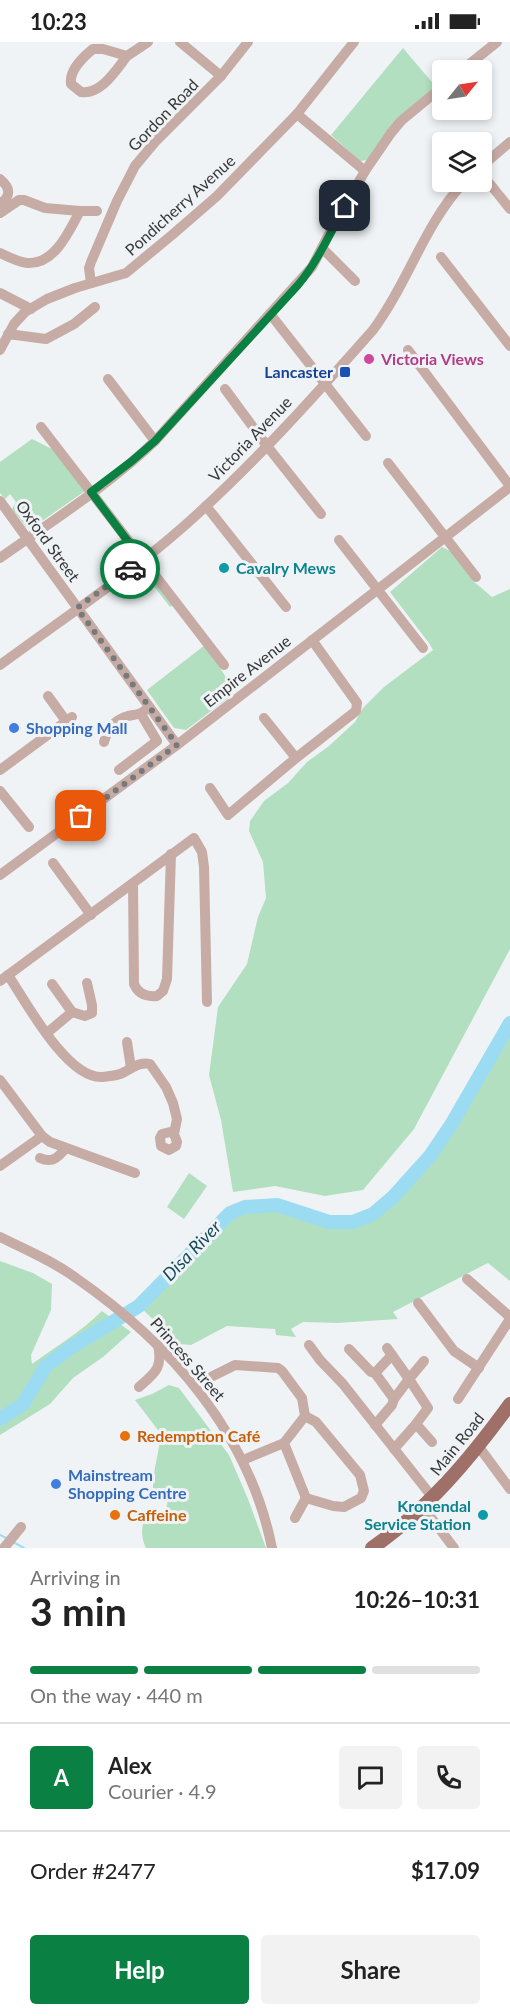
<!DOCTYPE html>
<html lang="en">
<head>
<meta charset="utf-8">
<style>
  body { margin:0; font-family:Lato,sans-serif; background:#f2f2f2; color:#222; height:100vh; display:flex; flex-direction:column; font-size:22px; white-space:nowrap }
  * { box-sizing:border-box; margin:0 }
  p { font-size:20px; color:#767676 }
  .icon { flex:none; width:33px; height:33px; fill:none; stroke:currentColor; stroke-width:2; stroke-linecap:round; stroke-linejoin:round }
  .map { position:relative; height:1506px; overflow:hidden }
  .sheet { display:flex; flex-direction:column; background:#fff; flex:1 }
  .sheet>* { flex:none }
  .needle { width:39px; rotate:60deg }
  .controls { position:absolute; left:432px; top:18px; display:grid; gap:12px }
  .controls a { display:grid; place-items:center; width:60px; height:60px; border-radius:6px; background:#fff; box-shadow:0 3px 9px #0003; font-size:30px }
  .pin { position:absolute; display:grid; place-items:center; width:51px; height:51px; color:#fff; margin:-26px; border-radius:12px; box-shadow:0 3px 9px #0006 }
  .courier { position:absolute; display:grid; place-items:center; width:60px; height:60px; margin:-30px; border:4px solid #0b8043; border-radius:50%; background:#fff; color:#222; box-shadow:0 2px 8px #0007 }
  .summary em { font-style:normal; font-weight:700 }
  .summary div { display:flex; flex-direction:column-reverse }
  .summary { display:flex; align-items:center; justify-content:space-between; height:102px; padding:0 30px }
  h1 { font-size:39px; font-weight:700; line-height:45px }
  .bar { display:grid; grid-template-columns:repeat(4,1fr); gap:9px 6px; align-content:center; height:72px; padding:0 30px }
  .bar i { height:8px; border-radius:4px; background:#e0e0e0 }
  .bar .selected { background:#0b8043 }
  .bar p { grid-column:span 4 }
  .line { display:flex; align-items:center; gap:15px; padding:0 30px; border-top:2px solid #e0e0e0 }
  .line div { flex:1 }
  .round { display:grid; place-items:center; flex:none; width:63px; height:63px; border-radius:6px; background:#f2f2f2 }
  .action { display:flex; gap:12px; margin-top:auto; padding:12px 30px }
  .action a { flex:1; height:69px; border-radius:6px; background:#0b8043; color:#fff; font-size:24px; font-weight:700; line-height:69px; text-align:center }
  .action a+a { background:#f2f2f2; color:#222 }
  .status { display:flex; justify-content:space-between; align-items:center; height:42px; padding:0 30px; background:#fff; direction:ltr }
  .status svg { height:16px; fill:currentColor }
  .map>svg:first-child { display:block }
  .green { fill:#b2dfbf }
  .lines { fill:none; stroke-linecap:round; stroke-linejoin:round }
  .stream { stroke:#9cdcf2; stroke-width:2 }
  .river { stroke:#9cdcf2; stroke-width:14 }
  .minor { stroke:#c7aca6; stroke-width:10 }
  .major { stroke:#9f7067; stroke-width:14 }
  .done { stroke:#77797a; stroke-width:6; stroke-dasharray:0 10.8 }
  .route { stroke:#0b8043; stroke-width:8 }
  .hotel-dot { fill:#d1479c; stroke:#f0f3f6; stroke-width:2 }
  .transit-dot { fill:#1a4fb4; stroke:#f0f3f6; stroke-width:2 }
  .culture-dot { fill:#0f9aa8; stroke:#f0f3f6; stroke-width:2 }
  .shop-dot { fill:#3f7fe0; stroke:#f0f3f6; stroke-width:2 }
  .food-dot { fill:#e8710a; stroke:#f0f3f6; stroke-width:2 }
  .labels { text-anchor:middle; stroke-width:6; stroke-linejoin:round; paint-order:stroke }
  .street-label { font-size:16px; fill:#363738; stroke:#f0f3f6 }
  .hotel-label { font-size:16px; font-weight:bold; fill:#b23c85; stroke:#f0f3f6; text-anchor:start }
  .transit-label { font-size:16px; font-weight:bold; fill:#164399; stroke:#f0f3f6; text-anchor:end }
  .culture-label { font-size:16px; font-weight:bold; fill:#0d838f; stroke:#f0f3f6; text-anchor:start }
  .shop-label { font-size:16px; font-weight:bold; fill:#366cbe; stroke:#f0f3f6; text-anchor:start }
  .food-label { font-size:16px; font-weight:bold; fill:#c56008; stroke:#f0f3f6; text-anchor:start }
  .water-label { font-size:18px; font-style:italic; fill:#154b5b; stroke:#f0f3f6 }
</style>
</head>
<body>
<div class="status"><b>10:23</b><svg viewBox="0 0 49 12"><path d="M0 12V9h3v3zM5 12V6h3v6zM10 12V3h3v9zM15 12V0h3v12zM26 1h20v11H26zM47 4h2v5h-2z"/></svg></div>
<div class="map">
<svg width="510" height="1506" viewBox="0 0 510 1506">
  <rect width="100%" height="100%" fill="#f0f3f6"/>
  <g class="green">
    <polygon points="403,6 436,45 368,118 360,119 331,93"/>
    <polygon points="32,397 52,407 85,449 32,486 26,485 12,467 16,460 10,452 5,457 0,451 0,420"/>
    <polygon points="442,505 450,509 473,539 492,555 510,547 510,907 414,1087 363,1148 325,1154 275,1144 233,1150 221,1078 209,1033 218,965 247,922 258,875 266,856 263,820 249,789 250,779 264,759 288,741 307,720 329,704 355,680 363,666 384,645 433,608 429,601 390,550"/>
    <polygon points="141,528 147,529 173,563 170,565 146,534 118,553 115,548"/>
    <polygon points="205,603 231,643 232,653 186,688 174,686 147,648"/>
    <polygon points="510,981 510,1239 488,1221 393,1270 398,1277 338,1281 303,1280 291,1287 296,1295 276,1293 275,1287 227,1284 191,1303 179,1302 139,1264 230,1171 245,1165 277,1163 329,1180 353,1180 373,1172 394,1154 430,1114 451,1083"/>
    <polygon points="189,1131 207,1144 184,1177 167,1165"/>
    <path d="M0 1219 33 1231 52 1242 51 1268 31 1313 32 1322C55 1305 81 1290 102 1269L131 1290 103 1315 73 1336 50 1362 0 1393Z"/>
    <path d="M169 1343 179 1346 229 1413 248 1457 266 1506H146C141 1495 140 1484 147 1474L161 1476 166 1468 168 1457 161 1454 153 1446C153 1428 159 1410 161 1392L135 1358 152 1352Z"/>
  </g>
  <g class="lines">
    <g class="stream">
      <polyline points="0,1493 6,1496"/>
      <polyline points="13,1500 24,1506"/>
    </g>
    <polyline class="river" points="0,1377 23,1362 46,1324 70,1306 139,1264 230,1171 245,1165 277,1163 329,1180 353,1180 373,1172 394,1154 430,1114 451,1083 510,981"/>
    <g class="minor">
      <polyline points="180,0 221,34"/>
      <path d="M127 14C116 28 101 53 81 50L71 42C69 29 83 15 93 7H103L127 14 148 0"/>
      <polyline points="462,28 497,0"/>
      <polyline points="297,72 365,129"/>
      <polyline points="482,124 510,100"/>
      <path d="M0 137C11 146 11 154 0 162"/>
      <polyline points="490,142 510,167"/>
      <polyline points="0,171 19,158 24,158 45,166 80,169"/>
      <polyline points="322,206 355,239"/>
      <path d="M0 211C8 215 18 220 27 221 55 223 69 189 80 169H97"/>
      <polyline points="441,215 510,304"/>
      <polyline points="91,241 89,226 91,220 117,159 135,124 155,100 221,34 248,0"/>
      <polyline points="0,251 31,267"/>
      <polyline points="271,273 366,394"/>
      <polyline points="8,292 46,297 74,282 95,265"/>
      <polyline points="0,308 14,282 25,270 47,257 75,246 126,231 172,193 217,154 297,72 354,0"/>
      <polyline points="408,308 510,444"/>
      <polyline points="108,337 155,399"/>
      <polyline points="225,347 267,404 321,472"/>
      <polyline points="41,385 224,623"/>
      <polyline points="388,421 476,535"/>
      <polyline points="0,459 177,703"/>
      <polyline points="206,464 286,565"/>
      <polyline points="339,498 423,606"/>
      <path d="M0 516C52 479 109 443 155 399L312 225 329 192 365 129 391 91 401 79 442 45"/>
      <path d="M0 623C61 578 126 535 183 485 251 425 313 356 373 288 408 241 424 183 464 140"/>
      <polyline points="48,654 66,679"/>
      <polyline points="264,676 296,716"/>
      <path d="M104 700C107 689 114 679 125 675 132 672 138 674 144 669"/>
      <polyline points="0,728 72,675"/>
      <polyline points="119,728 157,699 141,672"/>
      <polyline points="210,746 228,773 296,716 356,669 357,661 312,598"/>
      <polyline points="0,749 29,785"/>
      <polyline points="53,821 91,873"/>
      <polyline points="0,833 177,703 510,445"/>
      <path d="M133 843 134 942C138 952 146 955 157 954L163 949 167 937 171 812"/>
      <path d="M8 933C26 960 67 1037 102 1035 108 1034 115 1034 120 1032 130 1028 139 1019 150 1022L166 1045 173 1061 177 1077 174 1092 177 1100 176 1104 169 1108 161 1104 160 1096 162 1092 170 1090 174 1092"/>
      <polyline points="0,939 194,796 202,810 204,825 207,960"/>
      <polyline points="52,942 72,970"/>
      <polyline points="47,991 72,970 85,974 92,971 92,963 87,941"/>
      <polyline points="127,1000 131,1026"/>
      <polyline points="0,1038 42,1094 50,1100 135,1131"/>
      <path d="M40 1116C51 1121 57 1117 65 1107"/>
      <polyline points="0,1124 42,1094"/>
      <path d="M0 1195C26 1208 53 1219 76 1236 170 1301 249 1391 272 1506"/>
      <polyline points="467,1237 510,1275"/>
      <polyline points="418,1261 454,1309 479,1326"/>
      <polyline points="309,1303 320,1318 343,1342 433,1456"/>
      <polyline points="387,1306 409,1337 424,1319"/>
      <polyline points="349,1307 371,1330 375,1331 394,1357"/>
      <polyline points="375,1331 392,1313"/>
      <polyline points="211,1335 235,1323 278,1326 282,1329 302,1356 305,1374 284,1401 243,1418"/>
      <path d="M139 1345C155 1331 163 1326 158 1303"/>
      <polyline points="458,1357 510,1277"/>
      <polyline points="416,1382 432,1400"/>
      <polyline points="375,1383 392,1363 394,1357 409,1337 428,1366 416,1382 394,1407"/>
      <polyline points="284,1401 306,1456 333,1464 344,1465 361,1456 364,1449 360,1433 316,1380 305,1374"/>
      <polyline points="479,1405 510,1447"/>
      <polyline points="423,1465 454,1506"/>
      <polyline points="295,1476 306,1456"/>
      <polyline points="4,1506 21,1485"/>
    </g>
    <path class="major" d="M372 1506C428 1467 470 1417 510 1362"/>
  </g>
  <g class="lines">
    <polyline class="done" points="81,774 177,703 77,566 130,527"/>
    <path class="route" d="M130 527 142 518 91 450 132 419 155 399 298 243C318 219 330 191 345 164"/>
  </g>
  <circle class="hotel-dot" cx="369" cy="317" r="6"/>
  <rect class="transit-dot" x="339" y="324" width="12" height="12" rx="3"/>
  <g class="culture-dot">
    <circle cx="224" cy="526" r="6"/>
    <circle cx="483" cy="1473" r="6"/>
  </g>
  <g class="shop-dot">
    <circle cx="14" cy="686" r="6"/>
    <circle cx="56" cy="1442" r="6"/>
  </g>
  <g class="food-dot">
    <circle cx="125" cy="1394" r="6"/>
    <circle cx="115" cy="1473" r="6"/>
  </g>
  <g class="labels">
    <g class="street-label">
      <text transform="translate(163 73) rotate(-46)" y="6">Gordon Road</text>
      <text transform="translate(180 163) rotate(-42)" y="6">Pondicherry Avenue</text>
      <text transform="translate(250 397) rotate(-46)" y="6">Victoria Avenue</text>
      <text transform="translate(48 499) rotate(54)" y="6">Oxford Street</text>
      <text transform="translate(247 629) rotate(-38)" y="6">Empire Avenue</text>
      <text transform="translate(188 1317) rotate(49)" y="6">Princess Street</text>
      <text transform="translate(457 1402) rotate(-51)" y="6">Main Road</text>
    </g>
    <g class="hotel-label">
      <text x="381" y="323">Victoria Views</text>
    </g>
    <g class="transit-label">
      <text x="333" y="336">Lancaster</text>
    </g>
    <g class="culture-label">
      <text x="236" y="532">Cavalry Mews</text>
      <text x="471" y="1470" text-anchor="end">Kronendal<tspan x="471" dy="18">Service Station</tspan></text>
    </g>
    <g class="shop-label">
      <text x="26" y="692">Shopping Mall</text>
      <text x="68" y="1439">Mainstream<tspan x="68" dy="18">Shopping Centre</tspan></text>
    </g>
    <g class="food-label">
      <text x="137" y="1400">Redemption Café</text>
      <text x="127" y="1479">Caffeine</text>
    </g>
    <g class="water-label">
      <text transform="translate(192 1209) rotate(-46)" y="6">Disa River</text>
    </g>
  </g>
</svg>
<div class="controls">
<a><svg class="needle" viewBox="-14 -14 28 28"><path d="M0-13l5 13h-10z" fill="#e53935"/><path d="M0 13l5-13h-10z" fill="#767676"/></svg></a>
<a><svg class="icon" aria-label="layers" viewBox="0 0 24 24"><path d="M12 4l9 5-9 5-9-5zM3 14l9 5 9-5"/></svg></a>
</div>
<div class="pin" style="left:81px;top:774px;background:#ea580c"><svg class="icon" aria-label="bag" viewBox="0 0 24 24"><path d="M5 8h14l-1 12H6zM9 8a3 3 0 0 1 6 0"/></svg></div>
<div class="pin" style="left:345px;top:164px;background:#1f2937"><svg class="icon" aria-label="home" viewBox="0 0 24 24"><path d="M3 11l9-7 9 7M6 9v11h12V9"/></svg></div>
<div class="courier" style="left:130px;top:527px"><svg class="icon" aria-label="car" viewBox="0 0 24 24"><path d="M5 17H2v-5l4-1 3-4h7l3 4 3 1v5h-3M9 17h6M6 11h13"/><circle cx="7" cy="17" r="2"/><circle cx="17" cy="17" r="2"/></svg></div>
</div>
<section class="sheet">
<div class="summary"><div><h1>3 min</h1><p>Arriving in</p></div><em>10:26–10:31</em></div>
<div class="bar"><i class="selected"></i><i class="selected"></i><i class="selected"></i><i></i><p>On the way · 440 m</p></div>
<div class="line" style="height:108px"><b class="round" style="background:#0b8043;color:#fff">A</b><div><b>Alex</b><p>Courier · 4.9</p></div><a class="round"><svg class="icon" aria-label="chat" viewBox="0 0 24 24"><path d="M4 5h16v11H9l-5 4z"/></svg></a><a class="round"><svg class="icon" aria-label="phone" viewBox="0 0 24 24"><path d="M5 4h4l2 5-3 2q2 4 5 5l2-3 5 2v4C11 20 4 13 5 4z"/></svg></a></div>
<div class="line" style="height:78px"><div>Order #2477</div><b>$17.09</b></div>
<div class="action"><a>Help</a><a>Share</a></div>
</section>
</body>
</html>
